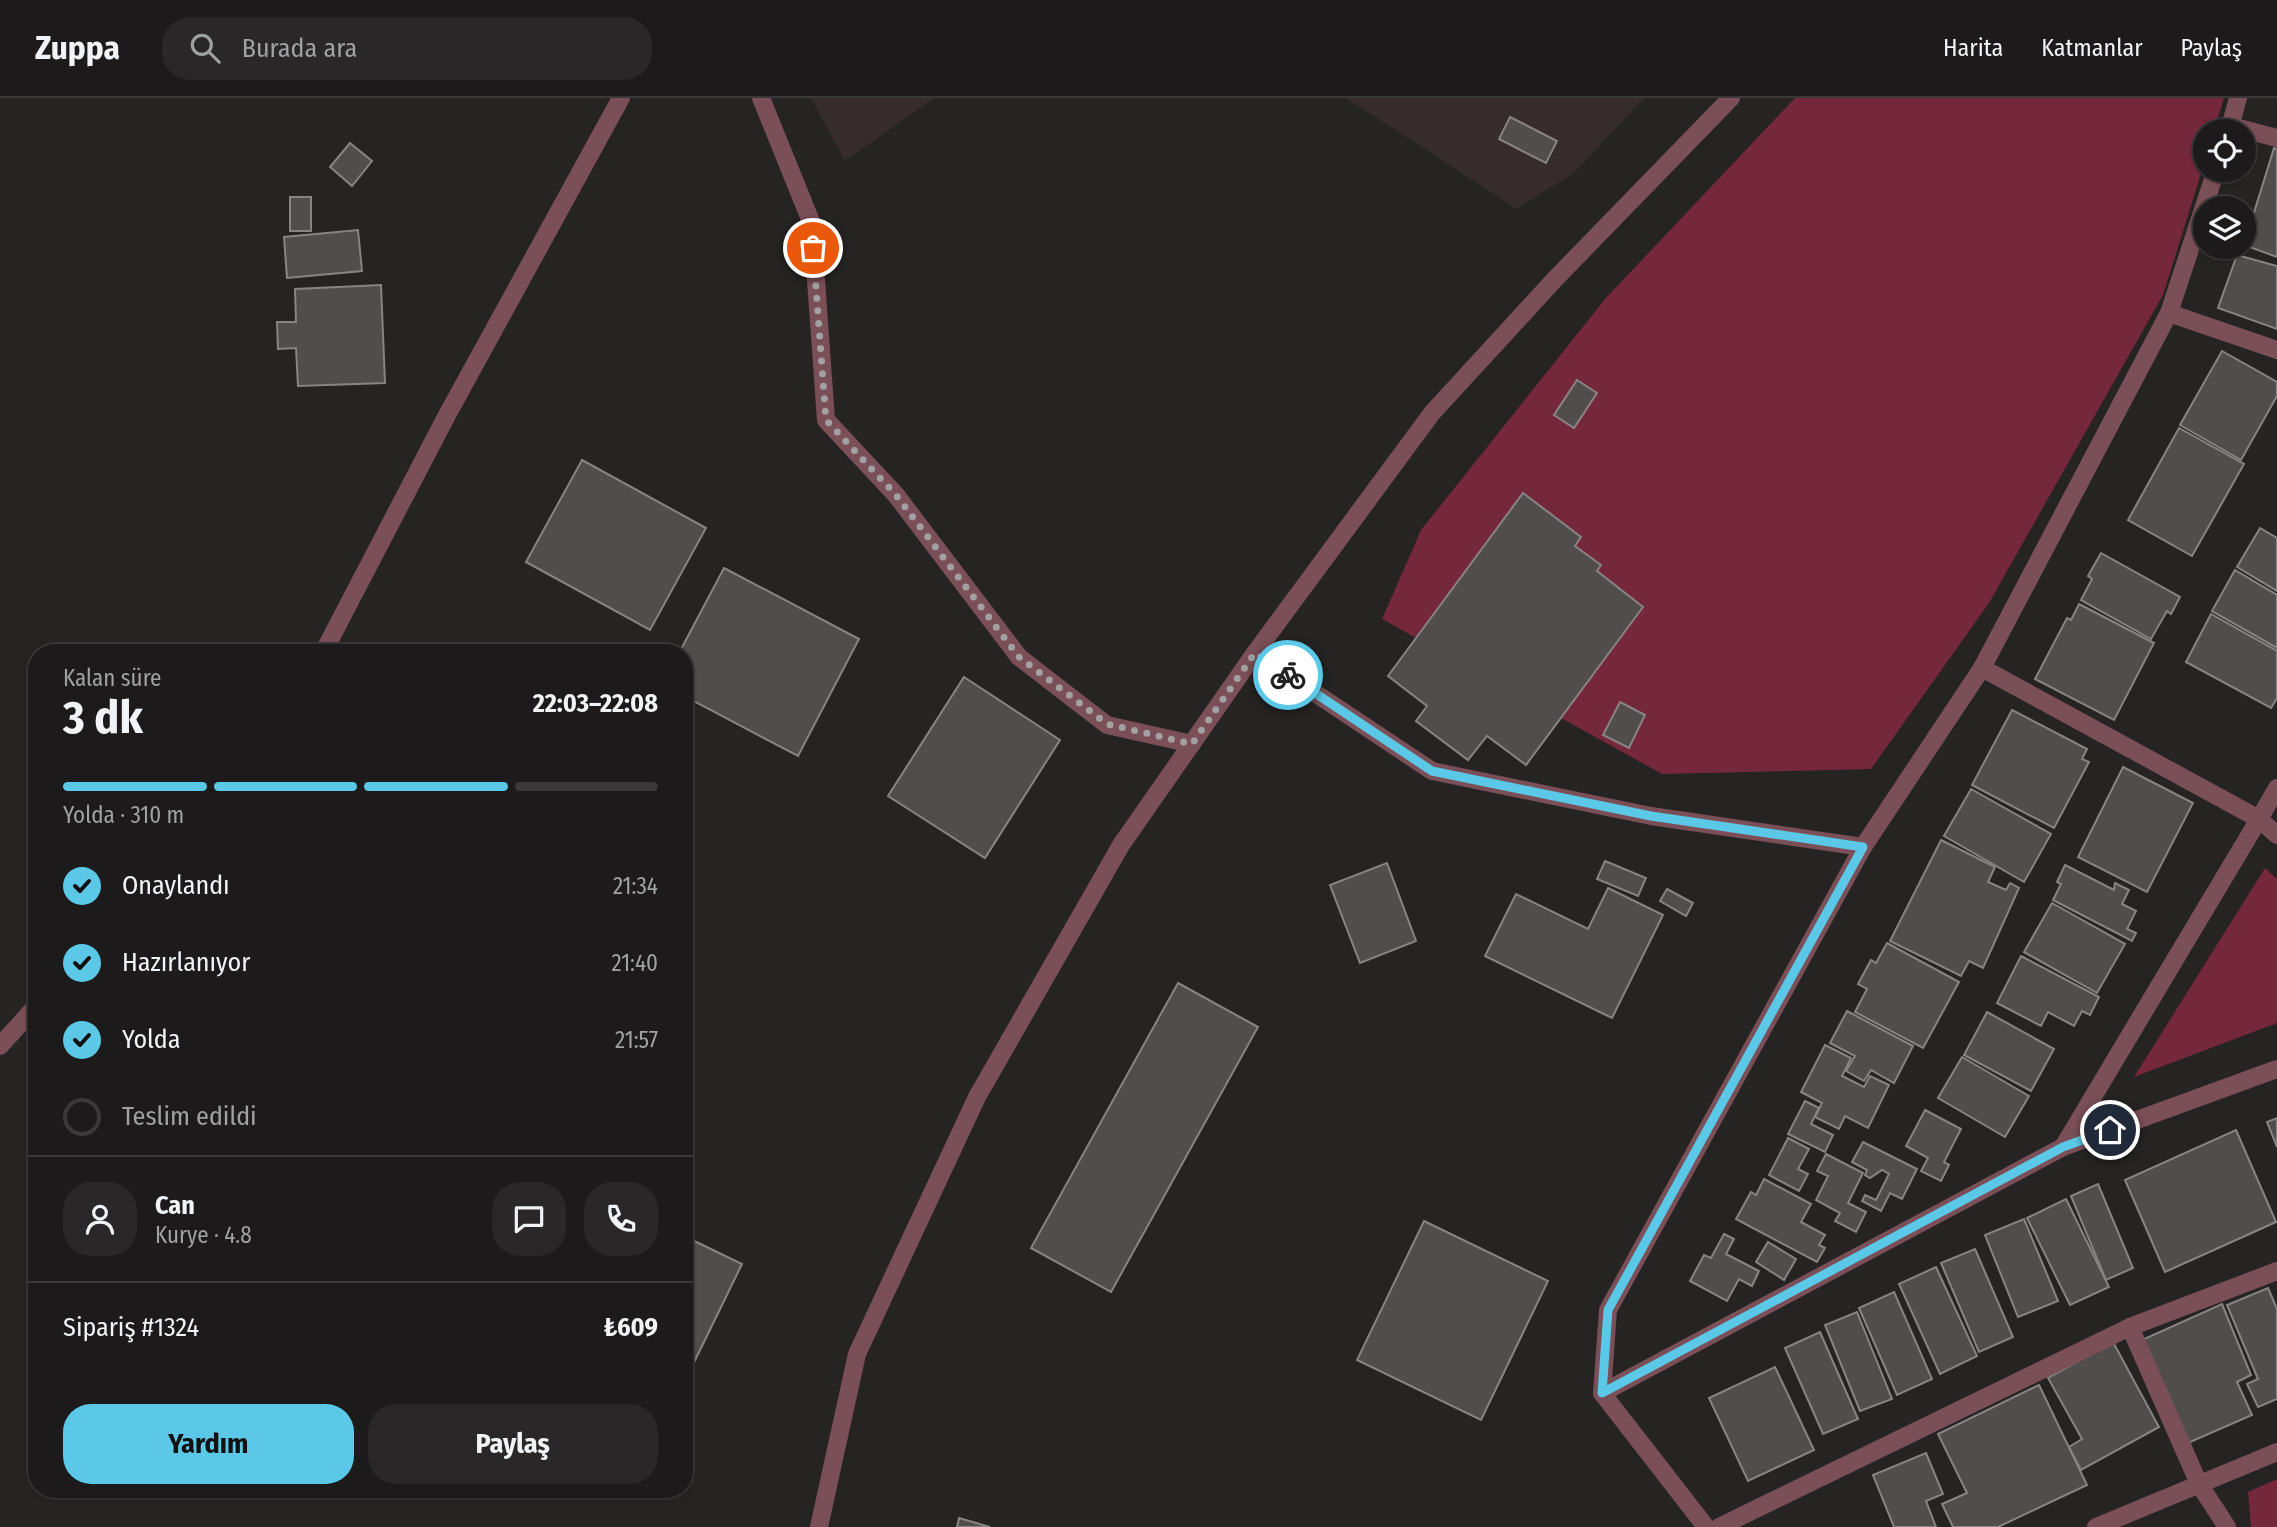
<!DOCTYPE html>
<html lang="tr">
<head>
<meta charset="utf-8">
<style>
  body { margin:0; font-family:"Fira Sans Condensed",sans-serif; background:#292727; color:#f1f3f6; height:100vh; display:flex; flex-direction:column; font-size:26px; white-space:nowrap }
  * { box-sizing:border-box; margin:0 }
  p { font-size:23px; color:#a0a1a2 }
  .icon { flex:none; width:38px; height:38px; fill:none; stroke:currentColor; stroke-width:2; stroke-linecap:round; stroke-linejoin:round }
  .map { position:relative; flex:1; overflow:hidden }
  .sheet { position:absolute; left:28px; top:546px; width:665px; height:854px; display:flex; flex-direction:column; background:#1c1a1a; border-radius:28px; box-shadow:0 2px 5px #0004,0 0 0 2px #3a3839 }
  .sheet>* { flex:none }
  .controls { position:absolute; left:2193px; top:21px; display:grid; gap:14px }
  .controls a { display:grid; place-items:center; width:63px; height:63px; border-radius:50%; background:#1c1a1a; box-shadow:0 2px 5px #0004,0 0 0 2px #3a3839; font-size:35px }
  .pin { position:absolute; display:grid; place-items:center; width:60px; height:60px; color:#fff; margin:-30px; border:4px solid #fff; border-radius:50%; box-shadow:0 2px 7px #0007 }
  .courier { position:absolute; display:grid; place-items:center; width:70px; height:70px; margin:-35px; border:5px solid #5ac8e6; border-radius:50%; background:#fff; color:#222; box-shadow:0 2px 9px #0007 }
  .overview em { font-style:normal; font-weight:700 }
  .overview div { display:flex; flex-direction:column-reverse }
  .overview { display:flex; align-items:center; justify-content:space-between; height:119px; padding:0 35px }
  h1 { font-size:46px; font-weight:700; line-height:52px }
  .bar { display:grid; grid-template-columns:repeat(4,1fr); gap:10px 7px; align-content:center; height:84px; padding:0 35px }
  .bar i { height:9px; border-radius:5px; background:#3a3839 }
  .bar .current { background:#5ac8e6 }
  .bar p { grid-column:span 4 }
  .line { display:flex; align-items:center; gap:18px; padding:0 35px; border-top:2px solid #3a3839 }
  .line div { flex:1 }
  .round { display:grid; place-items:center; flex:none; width:74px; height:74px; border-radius:28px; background:#292727 }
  ol { padding:0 35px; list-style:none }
  li { display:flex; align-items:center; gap:21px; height:77px }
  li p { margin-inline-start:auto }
  li .icon { padding:7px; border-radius:50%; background:#5ac8e6; color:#111; stroke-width:4 }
  li:last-child { color:#a0a1a2 }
  li i { width:38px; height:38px; border:4px solid #3a3839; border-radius:50% }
  .button { display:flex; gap:14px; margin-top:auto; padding:14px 35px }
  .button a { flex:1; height:80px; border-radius:28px; background:#5ac8e6; color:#111; font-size:28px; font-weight:700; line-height:80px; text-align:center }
  .button a+a { background:#292727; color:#f1f3f6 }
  header { display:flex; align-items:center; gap:42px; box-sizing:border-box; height:98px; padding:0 35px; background:#1c1a1a; border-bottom:2px solid #3a3839 }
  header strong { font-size:33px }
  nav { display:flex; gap:38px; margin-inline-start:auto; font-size:24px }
  .search { width:490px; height:63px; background:#292727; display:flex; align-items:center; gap:18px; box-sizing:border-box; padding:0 24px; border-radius:28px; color:#a0a1a2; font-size:26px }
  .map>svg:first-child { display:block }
  .built { fill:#362c2d }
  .green { fill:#75273b }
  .building { fill:#514d4d; stroke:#888484; stroke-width:2 }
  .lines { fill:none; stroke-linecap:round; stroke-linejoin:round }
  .minor { stroke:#7a4f57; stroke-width:18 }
  .done { stroke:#a2a0a0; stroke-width:7; stroke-dasharray:0 12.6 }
  .route { stroke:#5ac8e6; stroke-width:9 }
</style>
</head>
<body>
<header>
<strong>Zuppa</strong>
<div class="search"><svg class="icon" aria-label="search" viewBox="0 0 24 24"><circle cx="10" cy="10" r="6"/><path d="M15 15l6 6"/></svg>Burada ara</div>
<nav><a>Harita</a><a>Katmanlar</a><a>Paylaş</a></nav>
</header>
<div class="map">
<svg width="2277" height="1429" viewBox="0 0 2277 1429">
  <rect width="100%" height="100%" fill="#262323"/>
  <g class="built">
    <polygon points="811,0 934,0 845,63"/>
    <polygon points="1346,0 1644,0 1575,74 1517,111"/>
  </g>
  <g class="green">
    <polygon points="1795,0 2224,0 2214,33 2205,33 2205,63 2163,197 1989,505 1871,671 1662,676 1382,521 1421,432 1605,201"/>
    <polygon points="2265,770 2277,781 2277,925 2134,979"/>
    <polygon points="2277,1381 2277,1429 2251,1429 2248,1394"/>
  </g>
  <g class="building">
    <polygon points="1510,19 1557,43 1546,65 1499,41"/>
    <polygon points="350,45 372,63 352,88 330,69"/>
    <polygon points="2274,50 2277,51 2277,159 2244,147"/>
    <rect x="290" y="99" width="21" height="34"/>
    <polygon points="358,132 362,173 287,180 284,139"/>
    <polygon points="2237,157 2277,168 2277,231 2218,210"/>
    <polygon points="381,187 385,285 298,288 296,250 278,251 277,224 296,224 295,191"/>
    <polygon points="2222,253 2277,284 2277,298 2241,362 2180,327"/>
    <polygon points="1577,282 1597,295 1574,330 1554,317"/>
    <polygon points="2179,330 2244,366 2192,458 2128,422"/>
    <polygon points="582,362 706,430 650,532 526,464"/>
    <polygon points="1523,395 1581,439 1575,448 1601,467 1597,473 1643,509 1526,667 1487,638 1468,662 1416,623 1427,608 1388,578"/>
    <polygon points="2260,430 2277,440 2277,493 2237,469"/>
    <polygon points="2101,455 2180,499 2171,516 2167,513 2151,541 2081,502 2092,481 2088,478"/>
    <polygon points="724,470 859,541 798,658 684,598 684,555 679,555"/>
    <polygon points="2235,472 2277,497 2277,550 2212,513"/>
    <polygon points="2079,506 2154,545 2114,622 2035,581 2067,520 2071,522"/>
    <polygon points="2211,516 2277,553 2277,600 2271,610 2186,564"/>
    <polygon points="964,579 1060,642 985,760 888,698"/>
    <polygon points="1620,604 1645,617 1629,650 1603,637"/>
    <polygon points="2012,612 2087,651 2082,661 2089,664 2054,730 1972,687"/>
    <polygon points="2123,669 2193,705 2147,794 2078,759"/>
    <polygon points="1971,691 2051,736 2024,784 1944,738"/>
    <polygon points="1941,742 1995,769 1988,784 2006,792 2010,785 2019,790 1983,870 1969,863 1961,878 1890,843"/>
    <polygon points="1605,763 1646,780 1638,798 1597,781"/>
    <polygon points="1387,765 1416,843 1360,865 1330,787"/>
    <polygon points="2065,767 2114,792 2115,785 2129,792 2122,806 2136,813 2127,831 2136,835 2132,843 2053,802 2061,786 2057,784"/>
    <polygon points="1608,790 1663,817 1612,920 1485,858 1516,796 1588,831"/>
    <polygon points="1667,791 1693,805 1686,818 1660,803"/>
    <polygon points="2052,805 2125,846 2097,895 2024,854"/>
    <polygon points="1887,845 1959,884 1923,950 1855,914 1867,891 1858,886 1871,862 1876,865"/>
    <polygon points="2021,858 2099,899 2090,917 2082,913 2074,928 2048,914 2041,928 1997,905"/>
    <polygon points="1178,885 1258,929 1111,1194 1031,1150"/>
    <polygon points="1847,913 1913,948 1894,985 1871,972 1864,983 1846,973 1855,958 1830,945"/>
    <polygon points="1987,914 2054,951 2031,993 1964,957"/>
    <polygon points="1825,947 1851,960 1842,978 1864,989 1870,978 1889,987 1868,1030 1845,1018 1839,1031 1815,1019 1822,1005 1801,994"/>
    <polygon points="1962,959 2029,998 2005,1039 1938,1000"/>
    <polygon points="1805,1003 1819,1010 1811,1026 1833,1037 1825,1054 1788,1036"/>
    <polygon points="1925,1012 1961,1031 1944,1064 1949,1067 1941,1083 1921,1073 1928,1060 1906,1048"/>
    <polygon points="2277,1020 2277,1049 2267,1024"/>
    <polygon points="2236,1032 2276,1124 2165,1174 2125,1082"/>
    <polygon points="1788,1040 1809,1051 1798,1071 1808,1076 1799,1093 1769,1077"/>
    <polygon points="1863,1044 1917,1071 1902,1101 1890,1095 1881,1113 1862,1103 1865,1097 1876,1102 1889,1076 1882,1072 1870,1080 1865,1077 1867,1072 1852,1064"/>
    <polygon points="1826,1056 1863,1075 1848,1105 1866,1114 1856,1134 1835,1123 1840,1115 1816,1102 1828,1078 1817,1073"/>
    <polygon points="1764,1081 1811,1106 1801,1124 1825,1137 1819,1147 1825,1150 1817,1164 1736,1121 1751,1094 1756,1097"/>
    <polygon points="2098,1086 2133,1170 2106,1182 2071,1098"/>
    <polygon points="2066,1101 2109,1189 2070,1207 2027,1120"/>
    <polygon points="2024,1121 2058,1203 2018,1219 1985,1137"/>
    <polygon points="1424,1123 1548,1183 1481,1322 1357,1262"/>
    <polygon points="1724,1136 1734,1141 1726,1156 1759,1173 1752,1188 1739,1181 1727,1203 1690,1183 1704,1157 1711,1160"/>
    <polygon points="684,1138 742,1166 684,1285"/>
    <polygon points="1768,1144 1796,1161 1784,1182 1756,1164"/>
    <polygon points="1975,1151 2013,1239 1979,1254 1941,1165"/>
    <polygon points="1936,1169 1977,1258 1940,1276 1899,1186"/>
    <polygon points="2268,1190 2277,1211 2277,1301 2258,1309 2247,1286 2258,1281 2227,1207"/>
    <polygon points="1894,1194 1932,1281 1897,1297 1859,1210"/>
    <polygon points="2222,1206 2251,1277 2237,1284 2252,1317 2188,1345 2142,1242"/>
    <polygon points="1857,1214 1892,1301 1860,1313 1825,1227"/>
    <polygon points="1820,1234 1858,1321 1823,1336 1785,1250"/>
    <polygon points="2113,1244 2159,1329 2081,1372 2069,1349 2082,1341 2048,1280"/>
    <polygon points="1775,1269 1814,1352 1748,1383 1709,1300"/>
    <polygon points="2039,1287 2087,1387 1998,1429 1953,1429 1942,1406 1967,1395 1938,1336"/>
    <polygon points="1926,1355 1943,1396 1926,1403 1936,1429 1894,1429 1873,1377"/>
    <polygon points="959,1420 990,1429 957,1429"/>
  </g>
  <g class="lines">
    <g class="minor">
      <polyline points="761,0 812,126 826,322 896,397 1019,559 1107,627 1192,646"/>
      <polyline points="2231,28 2277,40"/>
      <polyline points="2229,33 2238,0"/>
      <polyline points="2169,215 2277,252"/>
      <polyline points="323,555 446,319 621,0"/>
      <polyline points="1255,555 1432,673 1651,718 1863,749"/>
      <polyline points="1982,570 2259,721 2063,1049"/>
      <polyline points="2277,690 2259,721 2277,737"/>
      <polyline points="0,948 37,907"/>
      <polyline points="2130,1229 2199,1386 2227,1429"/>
      <polyline points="1602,1295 1608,1212 1863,749 1982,570 2169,215 2216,72"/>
      <polyline points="819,1429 857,1256 977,999 1121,747 1255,555 1432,315 1556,180 1731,0"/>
      <polyline points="1706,1429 1602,1295 2063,1049 2277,971"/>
      <polyline points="1719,1429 2130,1229 2277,1173"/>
      <polyline points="2096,1429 2277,1354"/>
    </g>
  </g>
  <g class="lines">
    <polyline class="done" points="813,150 826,322 896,397 1019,559 1107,626 1192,646 1255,555 1288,577"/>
    <polyline class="route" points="1288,577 1432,673 1651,718 1863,749 1608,1212 1602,1295 2063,1049 2110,1032"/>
  </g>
</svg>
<div class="controls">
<a><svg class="icon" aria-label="locate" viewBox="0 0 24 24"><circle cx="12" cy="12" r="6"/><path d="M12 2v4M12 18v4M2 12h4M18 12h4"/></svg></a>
<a><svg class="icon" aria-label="layers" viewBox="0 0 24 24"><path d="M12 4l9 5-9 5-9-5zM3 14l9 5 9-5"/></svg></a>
</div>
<div class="pin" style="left:813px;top:150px;background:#ea580c"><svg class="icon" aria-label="bag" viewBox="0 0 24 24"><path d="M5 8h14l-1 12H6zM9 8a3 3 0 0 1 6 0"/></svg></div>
<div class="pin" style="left:2110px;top:1032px;background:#1f2937"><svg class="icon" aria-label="home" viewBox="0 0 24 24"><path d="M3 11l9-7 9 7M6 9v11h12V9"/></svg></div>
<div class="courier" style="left:1288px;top:577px"><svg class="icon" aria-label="bike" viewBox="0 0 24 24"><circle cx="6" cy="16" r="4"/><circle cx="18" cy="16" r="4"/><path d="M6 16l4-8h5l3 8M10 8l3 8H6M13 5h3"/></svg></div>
<section class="sheet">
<div class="overview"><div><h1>3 dk</h1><p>Kalan süre</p></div><em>22:03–22:08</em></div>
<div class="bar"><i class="current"></i><i class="current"></i><i class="current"></i><i></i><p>Yolda · 310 m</p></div>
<ol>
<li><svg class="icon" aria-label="check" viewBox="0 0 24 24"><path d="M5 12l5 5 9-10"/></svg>Onaylandı<p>21:34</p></li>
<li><svg class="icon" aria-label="check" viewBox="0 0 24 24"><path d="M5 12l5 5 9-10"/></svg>Hazırlanıyor<p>21:40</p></li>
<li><svg class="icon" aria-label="check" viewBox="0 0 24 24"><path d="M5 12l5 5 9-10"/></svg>Yolda<p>21:57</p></li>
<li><i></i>Teslim edildi</li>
</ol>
<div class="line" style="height:126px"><a class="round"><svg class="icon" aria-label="person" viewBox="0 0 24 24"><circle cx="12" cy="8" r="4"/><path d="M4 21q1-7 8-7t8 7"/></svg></a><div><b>Can</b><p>Kurye · 4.8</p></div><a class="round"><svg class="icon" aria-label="chat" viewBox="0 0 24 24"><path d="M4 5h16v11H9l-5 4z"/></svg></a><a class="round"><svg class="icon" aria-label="phone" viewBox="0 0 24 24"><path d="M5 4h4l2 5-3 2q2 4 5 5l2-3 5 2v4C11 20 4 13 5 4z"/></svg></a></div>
<div class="line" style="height:91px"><div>Sipariş #1324</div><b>₺609</b></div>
<div class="button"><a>Yardım</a><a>Paylaş</a></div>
</section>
</div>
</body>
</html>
